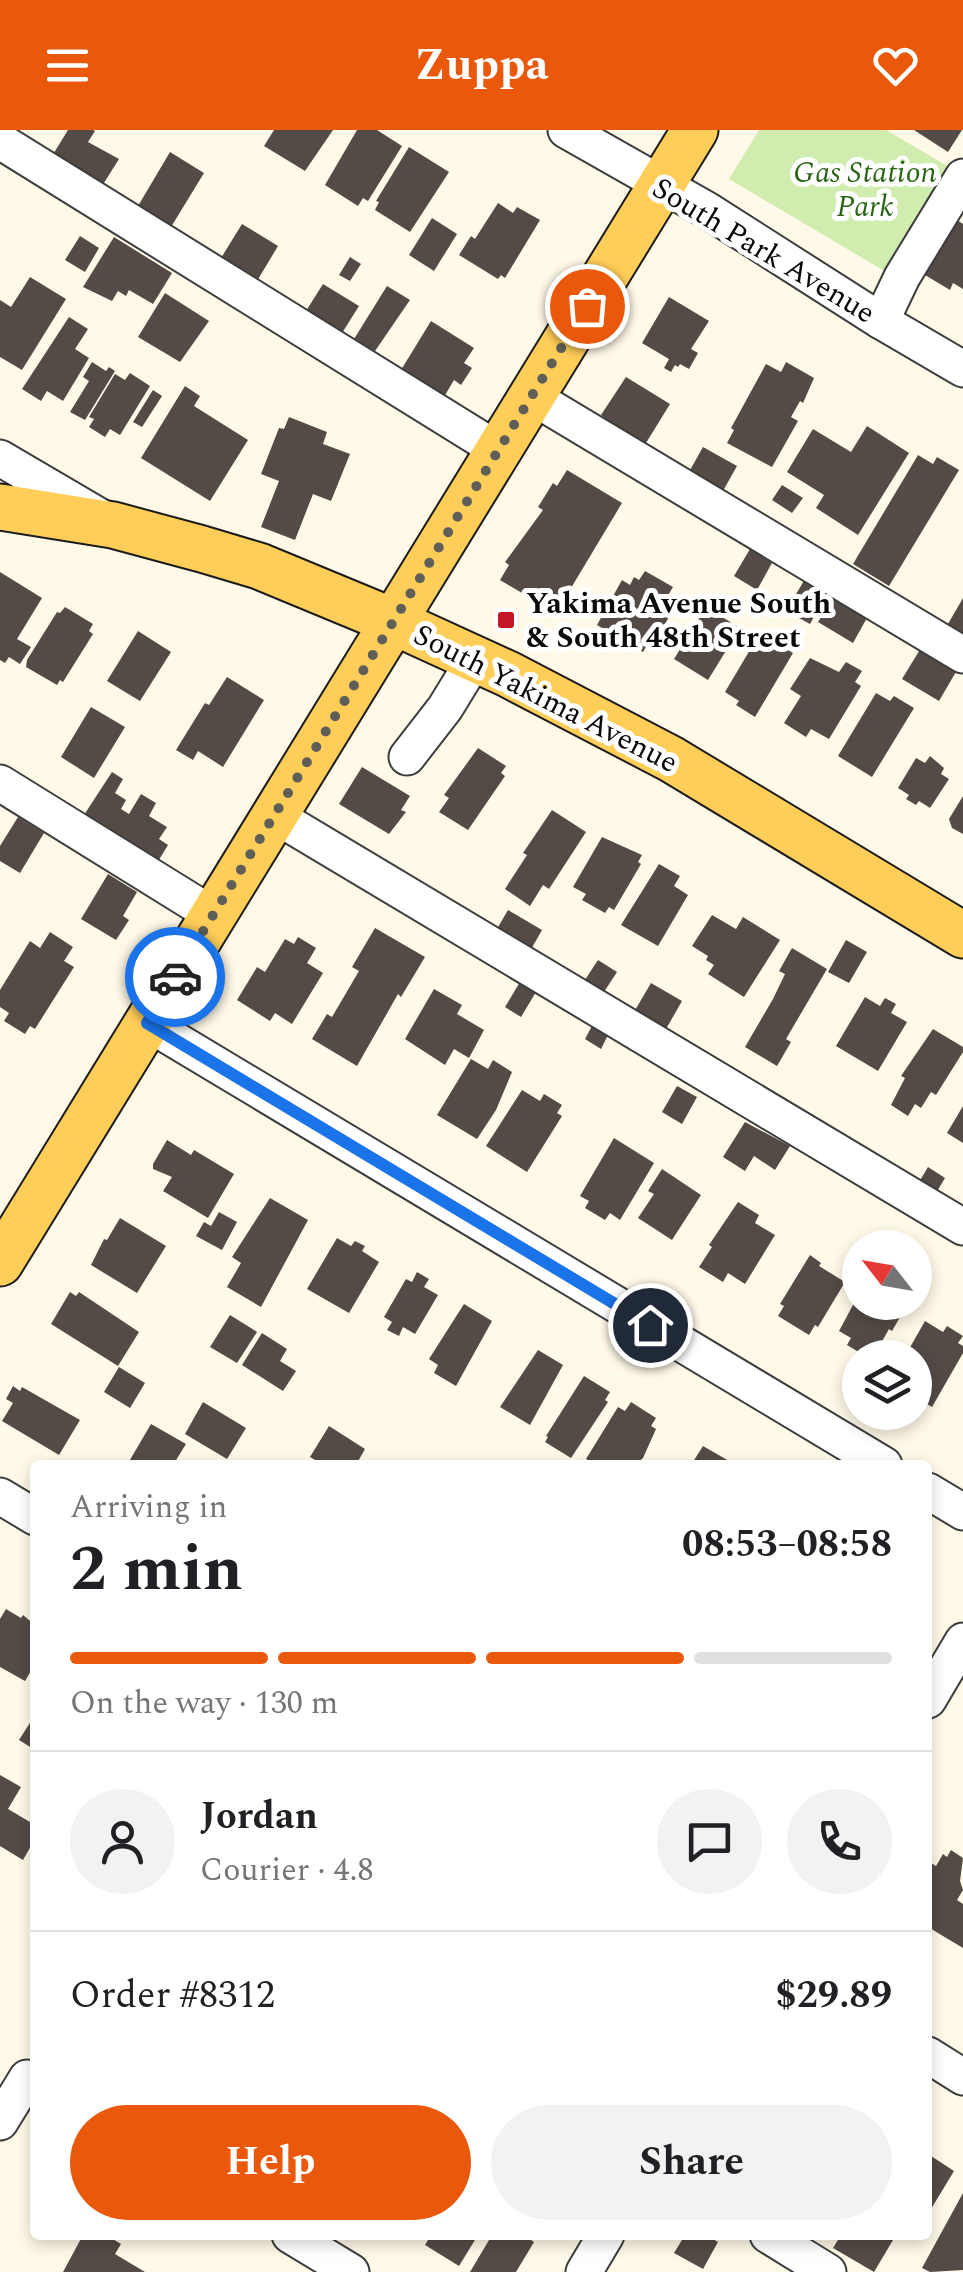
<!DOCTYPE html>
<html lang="en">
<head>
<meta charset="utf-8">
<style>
  body { margin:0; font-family:Spectral,serif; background:#f2f2f2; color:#202124; height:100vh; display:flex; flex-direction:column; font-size:38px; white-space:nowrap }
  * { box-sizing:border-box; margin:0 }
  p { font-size:32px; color:#757577 }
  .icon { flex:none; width:55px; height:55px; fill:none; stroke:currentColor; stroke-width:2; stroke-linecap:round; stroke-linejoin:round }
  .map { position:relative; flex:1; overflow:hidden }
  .panel { position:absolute; left:30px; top:1330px; width:902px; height:780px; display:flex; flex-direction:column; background:#fff; border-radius:10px; box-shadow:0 5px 15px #0003 }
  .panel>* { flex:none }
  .needle { width:65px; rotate:301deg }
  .controls { position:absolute; left:842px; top:1100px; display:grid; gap:20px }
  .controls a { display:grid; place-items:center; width:90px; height:90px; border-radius:50%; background:#fff; box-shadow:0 5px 15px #0003; font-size:50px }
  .pin { position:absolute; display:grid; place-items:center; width:85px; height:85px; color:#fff; margin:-42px; border:5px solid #fff; border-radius:50%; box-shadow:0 2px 10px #0007 }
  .courier { position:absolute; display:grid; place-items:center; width:100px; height:100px; margin:-50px; border:8px solid #1a73e8; border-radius:50%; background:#fff; color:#222; box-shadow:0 2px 12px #0007 }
  .head em { font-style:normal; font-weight:700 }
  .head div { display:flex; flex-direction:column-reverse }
  .head { display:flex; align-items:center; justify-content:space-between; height:170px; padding:0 40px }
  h1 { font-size:65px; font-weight:700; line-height:75px }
  .bar { display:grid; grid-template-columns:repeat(4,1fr); gap:15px 10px; align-content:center; height:120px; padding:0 40px }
  .bar i { height:12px; border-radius:8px; background:#e0e0e0 }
  .bar .selected { background:#ea580c }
  .bar p { grid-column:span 4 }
  .line { display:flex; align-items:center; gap:25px; padding:0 40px; border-top:2px solid #e0e0e0 }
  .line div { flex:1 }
  .round { display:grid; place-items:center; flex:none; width:105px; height:105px; border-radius:52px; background:#f2f2f2 }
  .button { display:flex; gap:20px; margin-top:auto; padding:20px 40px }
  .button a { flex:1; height:115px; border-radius:60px; background:#ea580c; color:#fff; font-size:40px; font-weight:700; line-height:115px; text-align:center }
  .button a+a { background:#f2f2f2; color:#202124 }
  header { display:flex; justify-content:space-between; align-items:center; height:130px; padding:0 40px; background:#ea580c; color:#fff; font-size:45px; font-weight:700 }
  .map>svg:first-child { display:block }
  .green { fill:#d1ecaf }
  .building { fill:#544b46 }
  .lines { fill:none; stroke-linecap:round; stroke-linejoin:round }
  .minor-casing { stroke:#3d3d3d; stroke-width:39 }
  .major-casing { stroke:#1b1b1b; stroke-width:49 }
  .minor { stroke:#fff; stroke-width:35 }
  .major { stroke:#ffce58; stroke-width:45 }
  .done { stroke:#605e58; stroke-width:10; stroke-dasharray:0 18 }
  .route { stroke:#1a73e8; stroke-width:12 }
  .poi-dot { fill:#c41829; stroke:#fff; stroke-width:4 }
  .labels { text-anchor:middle; stroke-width:10; stroke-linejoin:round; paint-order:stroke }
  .park-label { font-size:30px; font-style:italic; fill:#2b6617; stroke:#fff }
  .street-label { font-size:30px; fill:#0a0a0a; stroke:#fff }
  .poi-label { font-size:30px; font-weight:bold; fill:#0a0a0a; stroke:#fff; text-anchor:start }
</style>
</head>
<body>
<header><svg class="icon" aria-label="menu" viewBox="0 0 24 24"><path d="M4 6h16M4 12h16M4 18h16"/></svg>Zuppa<svg class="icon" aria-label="heart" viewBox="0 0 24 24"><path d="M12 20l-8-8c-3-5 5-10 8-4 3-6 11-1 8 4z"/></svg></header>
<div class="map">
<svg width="963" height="2142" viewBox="0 0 963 2142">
  <rect width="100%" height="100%" fill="#fff9e8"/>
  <polygon class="green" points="759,0 886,0 949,37 886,142 729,49"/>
  <g class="building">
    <polygon points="68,0 93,0 95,1 88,12 119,29 102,56 52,26"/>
    <polygon points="274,0 333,0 305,41 264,16"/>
    <polygon points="357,0 377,0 402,16 368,71 363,68 358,76 325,55"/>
    <polygon points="914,0 962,0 948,22"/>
    <polygon points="409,17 449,42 410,102 375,80 379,72 376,71"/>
    <polygon points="170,22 204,43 171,97 138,76"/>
    <polygon points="498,73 513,83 517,77 540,90 505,148 501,145 498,149 459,125 471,106 475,109"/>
    <polygon points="432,88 457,104 434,141 409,125"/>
    <polygon points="957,90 963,94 963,159 953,153 950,160 925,145"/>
    <polygon points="242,94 278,116 257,151 221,128"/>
    <polygon points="80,106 99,118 85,142 65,130"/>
    <polygon points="114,107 172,143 153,174 129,160 126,166 118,161 112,171 83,157"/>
    <polygon points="350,127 361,134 350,151 339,145"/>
    <polygon points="30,147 66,169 22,240 0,227 0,170 11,177"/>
    <polygon points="323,154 359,176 342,203 306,181"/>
    <polygon points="387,156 410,170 375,221 354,209"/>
    <polygon points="165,163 209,191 180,232 138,207"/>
    <polygon points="669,167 709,191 691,219 698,223 689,239 680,234 678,237 675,235 671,242 664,238 669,229 642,213"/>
    <polygon points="69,187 88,199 75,219 89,228 63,271 47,261 41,271 22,259"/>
    <polygon points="431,191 474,218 464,233 472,238 461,255 454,250 444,267 401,240"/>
    <polygon points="92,232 106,241 109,237 115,241 85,290 70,282 89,251 83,247"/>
    <polygon points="786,232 814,248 803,273 800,271 791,287 798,291 772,337 727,313 734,300 731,298 766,234 781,242"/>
    <polygon points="130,243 150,256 120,305 110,299 105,307 89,297 94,289 89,287 115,244 125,250"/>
    <polygon points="626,247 670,274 646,313 641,310 639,313 601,285"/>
    <polygon points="185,256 200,266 194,276 248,310 210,371 141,328"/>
    <polygon points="153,260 162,266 142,297 133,292"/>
    <polygon points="289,287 327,302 323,314 350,324 331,371 313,364 295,410 261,397 279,351 261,344 279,298 284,299"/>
    <polygon points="867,296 909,323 858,405 816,378 824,365 787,342 813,299 851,322"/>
    <polygon points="703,317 737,336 719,368 685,349"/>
    <polygon points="918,325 933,334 937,327 959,340 889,456 853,434"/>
    <polygon points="567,340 622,373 556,483 500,450 509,435 505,432 543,380 538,377 553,353 557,356"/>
    <polygon points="782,355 803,368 792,383 772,370"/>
    <polygon points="750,419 772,433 757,460 734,446"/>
    <polygon points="645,441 673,457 667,467 677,473 651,518 647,515 643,522 597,495 622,450 630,455 634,447 639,450"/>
    <polygon points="0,442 42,468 17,509 31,517 20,534 9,527 5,533 0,530"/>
    <polygon points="805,449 828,462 810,494 786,481"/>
    <polygon points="834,466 868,486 853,513 818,492"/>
    <polygon points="963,468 963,509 945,499"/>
    <polygon points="65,477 93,494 89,501 93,504 63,552 60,550 57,555 26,537 27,530 57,482 60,483"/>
    <polygon points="706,477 740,498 708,550 674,529"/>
    <polygon points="138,501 171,522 140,571 107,551"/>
    <polygon points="760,503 793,523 755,587 736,575 739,571 725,562"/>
    <polygon points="924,513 960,535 939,571 902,549"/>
    <polygon points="810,528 839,542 846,532 862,541 855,552 861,556 829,609 811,599 806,607 784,593 801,566 790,559"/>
    <polygon points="227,547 264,570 223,637 198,621 193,630 176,620 205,573 209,575"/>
    <polygon points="876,563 890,571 894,566 914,578 872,647 838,626"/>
    <polygon points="91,577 125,597 94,648 61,627"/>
    <polygon points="478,618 506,636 501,643 505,646 468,700 439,682 449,668 444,665"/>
    <polygon points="930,626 944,638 941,644 949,649 930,678 919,671 916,675 906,669 909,665 898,658 916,628 925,633"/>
    <polygon points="362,637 410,666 401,680 406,682 389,704 339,674"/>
    <polygon points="112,642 123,649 115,663 126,670 121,679 129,684 141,664 156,673 149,686 167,697 159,709 168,715 157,733 84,685"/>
    <polygon points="963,666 963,704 952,698 949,689"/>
    <polygon points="552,680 586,702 549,759 543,755 530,776 505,759 527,725 523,723"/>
    <polygon points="18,687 44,703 20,743 0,731 0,716"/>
    <polygon points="602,707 642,725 638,732 641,734 614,780 609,777 605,783 582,770 586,764 573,757"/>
    <polygon points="659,734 680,746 674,756 688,765 658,816 621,795"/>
    <polygon points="108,744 137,762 123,786 129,790 116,810 81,789"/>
    <polygon points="508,780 542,800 529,823 494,804"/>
    <polygon points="712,785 736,799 743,787 780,810 744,867 708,844 714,835 706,830 708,826 692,816"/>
    <polygon points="375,798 425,827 401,867 398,864 357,936 312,909 327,884 332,887 359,841 352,837"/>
    <polygon points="50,802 73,817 64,831 74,837 35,899 30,896 25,904 4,891 9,883 0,877 0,860 30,811 40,818"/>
    <polygon points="298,807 316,818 307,833 323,843 292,894 275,883 270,891 237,870 257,837 265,842 285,809 294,814"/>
    <polygon points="846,810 867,822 849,853 828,842"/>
    <polygon points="792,818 827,839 786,909 791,912 777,936 745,917 773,869 785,844 779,841"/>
    <polygon points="598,830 617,842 600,868 581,856"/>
    <polygon points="520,852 536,862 521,887 505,877"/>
    <polygon points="651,853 682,871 662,906 631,887"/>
    <polygon points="434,859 462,875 457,884 484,900 469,928 454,919 445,935 405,909"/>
    <polygon points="865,867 880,876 885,868 896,874 891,883 907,892 878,941 836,916"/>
    <polygon points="593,894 609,903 601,919 585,909"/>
    <polygon points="933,899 963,917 963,922 936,965 931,962 921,978 915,974 908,986 891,975 905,948 901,946"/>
    <polygon points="471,929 488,939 493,930 512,942 496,980 477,1009 437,985"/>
    <polygon points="677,956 697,967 682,994 662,982"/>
    <polygon points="522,960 540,971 544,964 562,975 557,983 562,986 527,1042 486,1016"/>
    <polygon points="963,976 963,1013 947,1003"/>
    <polygon points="745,992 790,1016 775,1040 754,1026 745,1041 723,1027"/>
    <polygon points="614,1008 654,1033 620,1090 610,1083 605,1090 585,1078 589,1071 580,1066"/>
    <polygon points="167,1010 191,1025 194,1020 234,1044 208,1088 163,1061 172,1047 153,1039 153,1034"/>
    <polygon points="928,1037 945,1048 933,1068 916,1057"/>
    <polygon points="662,1039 701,1065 672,1110 638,1088 654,1064 648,1061"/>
    <polygon points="270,1068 308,1090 261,1177 227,1157 241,1133 232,1127"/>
    <polygon points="738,1072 759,1085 755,1093 775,1105 745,1154 728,1143 723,1152 699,1137 712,1117 709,1115"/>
    <polygon points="219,1082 237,1092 222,1120 196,1106 204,1092 211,1096"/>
    <polygon points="120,1088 166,1116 137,1163 91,1135 104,1109 107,1110"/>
    <polygon points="337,1108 351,1116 355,1111 365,1116 362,1121 379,1132 349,1183 307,1159"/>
    <polygon points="810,1125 821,1133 819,1136 845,1152 818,1197 815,1195 809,1205 778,1186 784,1176 780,1174"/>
    <polygon points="417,1142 429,1149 424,1157 438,1165 415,1204 403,1197 399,1206 387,1200 392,1192 384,1187 406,1149 412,1152"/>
    <polygon points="70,1162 76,1166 79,1162 139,1202 118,1236 51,1194"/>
    <polygon points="860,1162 860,1172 890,1172 904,1180 892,1201 889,1199 876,1222 866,1216 862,1224 847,1215 851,1208 839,1201"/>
    <polygon points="464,1174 492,1191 456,1256 434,1243 438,1235 429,1229"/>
    <polygon points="230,1185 257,1202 237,1233 210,1217"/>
    <polygon points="925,1191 943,1202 947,1196 963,1206 958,1213 963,1216 963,1223 932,1277 915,1267 915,1228 904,1228"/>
    <polygon points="262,1203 287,1219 280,1231 296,1241 283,1261 242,1235"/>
    <polygon points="538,1220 563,1235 530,1295 500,1277"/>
    <polygon points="119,1237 145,1253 130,1278 104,1262"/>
    <polygon points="584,1246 610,1262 605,1270 608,1272 571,1328 545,1312 548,1307 546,1306"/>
    <polygon points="13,1256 20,1261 22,1257 80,1290 59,1325 2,1291 13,1273 6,1269"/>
    <polygon points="203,1272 246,1298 227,1329 185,1304"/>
    <polygon points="631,1272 656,1288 651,1296 656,1299 643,1328 635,1335 597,1335 586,1329 618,1277 625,1281"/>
    <polygon points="151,1294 186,1314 173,1335 127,1335"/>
    <polygon points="329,1296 365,1319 356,1335 324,1335 310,1327"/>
    <polygon points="703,1316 736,1335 691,1335"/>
    <polygon points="6,1479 21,1488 23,1485 35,1495 35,1534 25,1551 0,1537 0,1489"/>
    <polygon points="35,1585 35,1620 19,1610"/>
    <polygon points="0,1645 21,1657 8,1679 35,1695 35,1709 23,1730 0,1716"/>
    <polygon points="951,1720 963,1728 960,1751 963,1760 957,1770 963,1774 963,1818 928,1797 928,1731 936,1736 943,1724 947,1727"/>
    <polygon points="928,2024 954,2041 928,2084"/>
    <polygon points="963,2063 963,2140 930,2142 922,2138"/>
    <polygon points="83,2105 106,2105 121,2114 115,2124 145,2142 63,2142"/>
    <polygon points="431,2105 478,2105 459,2136 425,2115"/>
    <polygon points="492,2105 534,2105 531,2110 534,2112 516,2142 470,2142"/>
    <polygon points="685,2105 706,2105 718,2112 703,2139 674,2123"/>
    <polygon points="841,2105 896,2105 874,2142 833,2118"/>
  </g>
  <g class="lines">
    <g class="minor-casing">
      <g id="minor">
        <polyline points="566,0 707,80 881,191 963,239"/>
        <polyline points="0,11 498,320"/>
        <polyline points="881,191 902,147 963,47"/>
        <polyline points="531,266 963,525"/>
        <polyline points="0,328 104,389"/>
        <polyline points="407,627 445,578 475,529"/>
        <polyline points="0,653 213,785"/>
        <polyline points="274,685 963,1097"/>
        <polyline points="147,893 884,1335"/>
        <polyline points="928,1361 963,1382"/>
        <polyline points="0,1366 35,1387"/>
        <polyline points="928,1570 963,1511"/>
        <polyline points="928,1925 963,1947"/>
        <polyline points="0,1992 27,1948"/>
        <polyline points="290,2105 351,2142"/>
        <polyline points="768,2105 828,2142"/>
        <polyline points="584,2142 606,2105"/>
      </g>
    </g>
    <g class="major-casing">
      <g id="major">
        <polyline points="0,377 113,395 202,419 259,436 392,491 508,544 671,629 963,805"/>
        <polyline points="0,1133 695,0"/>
      </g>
    </g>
    <use href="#minor" class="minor"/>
    <use href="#major" class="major"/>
  </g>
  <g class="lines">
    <polyline class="done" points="175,847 587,176"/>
    <polyline class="route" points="175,847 147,893 650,1195"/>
  </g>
  <rect class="poi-dot" x="496" y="480" width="20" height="20" rx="5"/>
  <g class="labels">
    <g class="park-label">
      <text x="865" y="52">Gas Station<tspan x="865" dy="34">Park</tspan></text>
    </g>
    <g class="street-label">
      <text transform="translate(764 120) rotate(31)" y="10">South Park Avenue</text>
      <text transform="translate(546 568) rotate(27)" y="10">South Yakima Avenue</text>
    </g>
    <g class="poi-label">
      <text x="526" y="483">Yakima Avenue South<tspan x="526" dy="34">&amp; South 48th Street</tspan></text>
    </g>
  </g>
</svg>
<div class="controls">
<a><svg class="needle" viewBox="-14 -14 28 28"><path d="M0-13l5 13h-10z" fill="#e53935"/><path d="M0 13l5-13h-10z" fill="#757577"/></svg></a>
<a><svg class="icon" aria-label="layers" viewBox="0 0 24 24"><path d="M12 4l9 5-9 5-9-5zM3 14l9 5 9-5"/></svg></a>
</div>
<div class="pin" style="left:587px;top:176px;background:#ea580c"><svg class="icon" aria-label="bag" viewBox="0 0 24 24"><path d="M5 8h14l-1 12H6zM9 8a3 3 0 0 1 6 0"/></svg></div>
<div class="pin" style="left:650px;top:1195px;background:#1f2937"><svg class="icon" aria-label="home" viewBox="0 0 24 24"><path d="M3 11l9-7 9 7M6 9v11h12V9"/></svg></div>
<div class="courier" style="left:175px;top:847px"><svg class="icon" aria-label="car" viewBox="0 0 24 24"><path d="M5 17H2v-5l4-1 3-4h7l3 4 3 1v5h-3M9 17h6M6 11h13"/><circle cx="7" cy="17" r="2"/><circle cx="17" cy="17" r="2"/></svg></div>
<section class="panel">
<div class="head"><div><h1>2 min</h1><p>Arriving in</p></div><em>08:53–08:58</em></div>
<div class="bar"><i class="selected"></i><i class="selected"></i><i class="selected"></i><i></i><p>On the way · 130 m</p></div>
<div class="line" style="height:180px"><a class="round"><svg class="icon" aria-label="person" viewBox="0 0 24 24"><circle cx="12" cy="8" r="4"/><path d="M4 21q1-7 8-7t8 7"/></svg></a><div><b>Jordan</b><p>Courier · 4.8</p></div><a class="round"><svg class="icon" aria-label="chat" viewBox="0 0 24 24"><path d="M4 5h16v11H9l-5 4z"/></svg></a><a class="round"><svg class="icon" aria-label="phone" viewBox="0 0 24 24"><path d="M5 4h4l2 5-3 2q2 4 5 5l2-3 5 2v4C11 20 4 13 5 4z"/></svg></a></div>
<div class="line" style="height:130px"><div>Order #8312</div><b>$29.89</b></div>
<div class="button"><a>Help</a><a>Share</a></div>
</section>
</div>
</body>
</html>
